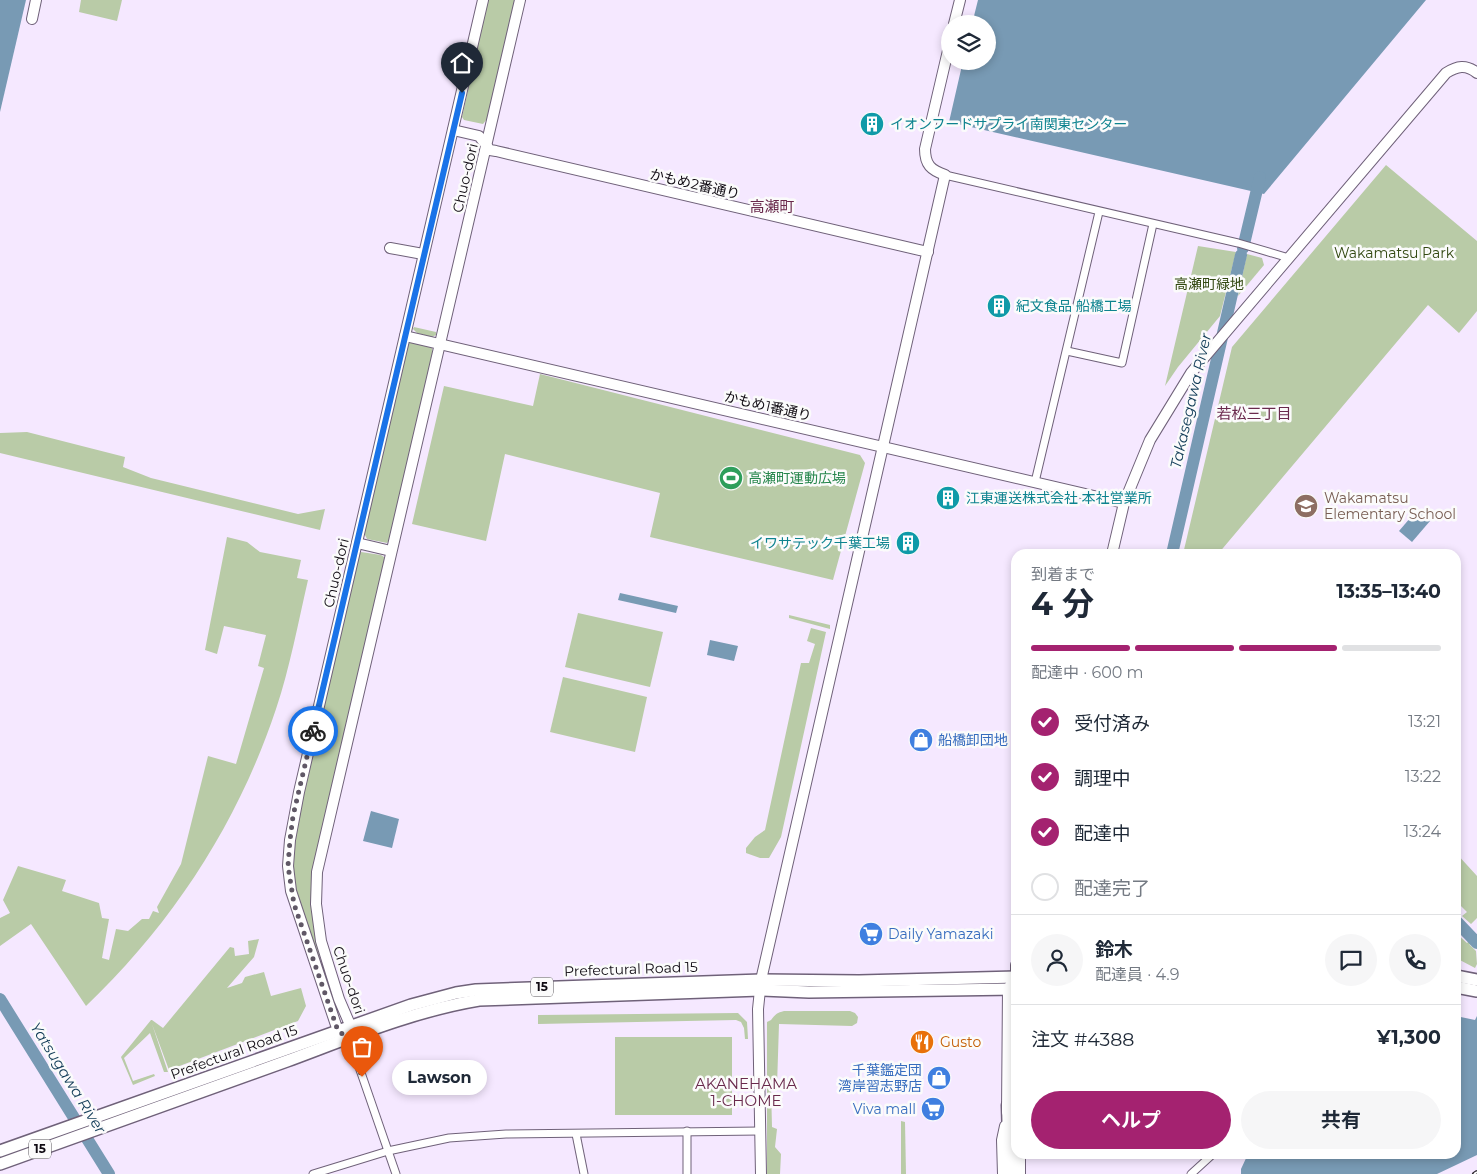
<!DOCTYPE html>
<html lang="ja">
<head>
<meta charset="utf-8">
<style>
  body { margin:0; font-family:Montserrat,"Noto Sans JP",sans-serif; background:#f6f6f7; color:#1f2937; height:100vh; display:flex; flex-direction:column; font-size:19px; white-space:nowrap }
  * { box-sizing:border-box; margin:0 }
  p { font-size:16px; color:#747a83 }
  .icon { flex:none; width:28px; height:28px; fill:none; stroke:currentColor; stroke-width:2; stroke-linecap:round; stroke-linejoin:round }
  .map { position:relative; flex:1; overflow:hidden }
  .drawer { position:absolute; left:1011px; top:549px; width:450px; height:610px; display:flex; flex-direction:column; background:#fff; border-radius:15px; box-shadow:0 2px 8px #0003 }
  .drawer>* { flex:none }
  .tools { position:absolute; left:941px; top:15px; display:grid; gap:10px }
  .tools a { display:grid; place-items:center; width:55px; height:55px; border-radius:50%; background:#fff; box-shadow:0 2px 8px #0003; font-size:25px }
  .pin { position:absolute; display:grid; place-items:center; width:42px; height:42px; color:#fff; margin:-51px -21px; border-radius:50% 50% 50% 0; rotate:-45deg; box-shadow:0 0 5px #0007 }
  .pin .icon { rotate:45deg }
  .courier { position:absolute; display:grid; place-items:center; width:50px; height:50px; margin:-25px; border:4px solid #1a73e8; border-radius:50%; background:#fff; color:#222; box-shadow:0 1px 6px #0007 }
  .bubble { position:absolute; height:35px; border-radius:18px; background:#fff; box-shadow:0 2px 8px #0003; font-size:16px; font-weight:700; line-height:35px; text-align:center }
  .headline em { font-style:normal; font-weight:700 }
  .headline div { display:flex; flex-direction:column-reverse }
  .headline { display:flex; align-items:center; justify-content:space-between; height:85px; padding:0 20px }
  h1 { font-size:32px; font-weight:700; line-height:38px }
  .bar { display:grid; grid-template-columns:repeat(4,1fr); gap:8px 5px; align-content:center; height:60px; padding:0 20px }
  .bar i { height:6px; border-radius:4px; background:#e0e1e3 }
  .bar .active { background:#a42270 }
  .bar p { grid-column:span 4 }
  .line { display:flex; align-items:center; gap:12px; padding:0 20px; border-top:1px solid #e0e1e3 }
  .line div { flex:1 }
  .round { display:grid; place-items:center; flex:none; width:52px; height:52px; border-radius:26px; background:#f6f6f7 }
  ol { padding:0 20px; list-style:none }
  li { display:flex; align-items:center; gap:15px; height:55px }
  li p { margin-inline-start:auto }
  li .icon { padding:5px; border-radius:50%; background:#a42270; color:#fff; stroke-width:4 }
  li:last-child { color:#747a83 }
  li i { width:28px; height:28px; border:2px solid #e0e1e3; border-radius:50% }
  .action { display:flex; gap:10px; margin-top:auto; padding:10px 20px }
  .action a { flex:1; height:58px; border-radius:30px; background:#a42270; color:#fff; font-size:20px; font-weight:700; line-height:58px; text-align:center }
  .action a+a { background:#f6f6f7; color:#1f2937 }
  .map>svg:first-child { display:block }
  .green { fill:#b9cba7 }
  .water { fill:#789ab4 }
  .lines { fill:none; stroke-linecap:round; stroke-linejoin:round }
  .river { stroke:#789ab4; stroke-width:12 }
  .street-casing { stroke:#6f6179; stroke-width:9 }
  .secondary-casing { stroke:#6f6179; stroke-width:12 }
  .primary-casing { stroke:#6f6179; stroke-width:14 }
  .highway-casing { stroke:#6f6179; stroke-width:15 }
  .street { stroke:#fff; stroke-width:7 }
  .secondary { stroke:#fff; stroke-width:10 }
  .primary { stroke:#fff; stroke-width:11 }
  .highway { stroke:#fff; stroke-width:12 }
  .rail-casing { stroke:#29242d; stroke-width:4 }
  .rail { stroke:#fbfbfb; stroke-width:2; stroke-dasharray:5.5; stroke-linecap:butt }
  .done { stroke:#605866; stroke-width:5; stroke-dasharray:0 9 }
  .route { stroke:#1a73e8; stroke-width:6 }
  .labels { text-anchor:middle; stroke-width:5; stroke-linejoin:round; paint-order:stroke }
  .shield { fill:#fbfbfb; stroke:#565359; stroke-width:1 }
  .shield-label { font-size:12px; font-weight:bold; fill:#100b13 }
  .culture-label { font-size:14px; fill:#0d838f; stroke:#fbfbfb; text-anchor:start }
  .street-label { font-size:14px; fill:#100b13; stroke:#fbfbfb }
  .park-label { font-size:14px; fill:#324811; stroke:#fbfbfb }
  .leisure-label { font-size:14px; fill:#27864d; stroke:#fbfbfb; text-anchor:start }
  .education-label { font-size:14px; fill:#785e54; stroke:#fbfbfb; text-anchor:start }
  .shop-label { font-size:14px; fill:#366cbe; stroke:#fbfbfb; text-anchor:start }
  .food-label { font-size:14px; fill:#c56008; stroke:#fbfbfb; text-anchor:start }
  .neighbourhood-label { font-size:15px; fill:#69294c; stroke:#fbfbfb }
  .water-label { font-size:15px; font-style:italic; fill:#103b57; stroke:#fbfbfb }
</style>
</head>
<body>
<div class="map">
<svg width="1477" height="1174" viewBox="0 0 1477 1174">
  <rect width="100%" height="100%" fill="#f5e8ff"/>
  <g class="green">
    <polygon points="81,0 122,0 117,21 79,12"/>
    <polygon points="488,0 515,0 487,119 483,124 464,120 462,117"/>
    <polygon points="1386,165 1477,241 1477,311 1459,333 1428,305 1218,554 1183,554 1232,347"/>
    <polygon points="1198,246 1236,252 1220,316 1178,367 1165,386"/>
    <polygon points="1247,254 1262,258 1264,265 1238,296"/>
    <polygon points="414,327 436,332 436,335 432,337 417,333 413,329"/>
    <polygon points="409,342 431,346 432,348 433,354 390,538 387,543 367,539 364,533"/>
    <polygon points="540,374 860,455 865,463 833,580 650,537 660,493 505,454 486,541 412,524 444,386 533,406"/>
    <polygon points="27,432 125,457 123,467 151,478 298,514 325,509 320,530 0,453 0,433"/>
    <path d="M227 537 247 542 260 552 301 560 297 578 308 580C298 623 290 667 276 709 238 823 173 923 86 1006L31 924 0 946V918L10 913 3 900 18 866 66 880 62 891 99 903 102 918 109 919 102 958 109 960 116 929 128 931 142 919H149L153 911 159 913 157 907 181 864 208 756 236 764 264 668 258 666 266 635 224 626 217 654 205 650Z"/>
    <path d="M361 552 381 555 384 557V563L312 871 313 918 322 970C314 946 302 917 296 892 291 867 294 842 298 818L359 555Z"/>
    <polygon points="578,613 663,632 650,687 565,667"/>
    <polygon points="789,615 830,625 830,629 789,618"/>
    <polygon points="811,628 826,632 781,837 769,858 760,858 746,853 746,848 755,837 765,830 801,663 809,663 815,644 807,641"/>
    <polygon points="563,677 647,697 635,752 550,732"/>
    <polygon points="1456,853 1477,876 1477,918 1471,924 1462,916 1467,912 1458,903 1456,904"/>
    <polygon points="1456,933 1467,943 1477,934 1477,947 1469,944 1476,951 1477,964 1475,968 1456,958"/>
    <polygon points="259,939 254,957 227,988 242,983 245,977 264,972 271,996 301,988 306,1006 298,1021 169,1070 152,1024 168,1072 164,1072 150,1033 124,1058 133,1081 154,1074 155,1076 133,1085 121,1057 151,1020 152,1020 163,1028 230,947 234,948 235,956 249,954 248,941"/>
    <path d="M784 1011H850L855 1013 858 1017 857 1023 852 1026 779 1024 777 1086 771 1087 772 1127 777 1129 775 1147 781 1154 780 1174H767V1022L771 1020C775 1015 776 1013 784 1011Z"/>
    <polygon points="738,1013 747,1022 748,1039 745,1039 744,1028 741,1022 736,1020 538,1024 538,1015"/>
    <rect x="615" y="1037" width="117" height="78"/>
    <polygon points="901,1121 905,1122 906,1174 901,1174"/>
  </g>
  <g class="water">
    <polygon points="0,0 26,0 0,112"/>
    <polygon points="978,0 1426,0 1264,194 949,122 963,61 988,61 988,24 972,24"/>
    <polygon points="1417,510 1430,521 1412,542 1399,531"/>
    <polygon points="620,593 678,606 676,613 618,600"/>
    <polygon points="710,640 738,646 734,661 707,655"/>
    <polygon points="371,811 399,819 392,848 363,841"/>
    <polygon points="1456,1016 1475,1020 1477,1016 1477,1155 1437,1174 1241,1174 1241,1169 1248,1154 1456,1154"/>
  </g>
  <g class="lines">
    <g class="river">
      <polyline points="1243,248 1260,177"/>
      <polyline points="1172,554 1241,255"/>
      <polyline points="1456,921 1477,943"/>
      <polyline points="0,999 109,1174"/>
    </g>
    <g class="street-casing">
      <g id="street">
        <polyline points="945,175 1238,243 1289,258"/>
        <polyline points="1067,351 1122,363 1153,224"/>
        <polyline points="1035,482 1099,212"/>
        <polyline points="349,1038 396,1174"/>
        <polyline points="576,1134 584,1174"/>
        <polyline points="313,1174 388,1151 449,1138 506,1134 760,1131"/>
        <polyline points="687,1174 687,1131"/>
        <polyline points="1191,1174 1213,1154"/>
      </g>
    </g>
    <g class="secondary-casing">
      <g id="secondary">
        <polyline points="483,0 299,792 290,840 288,866 291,891 338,1031 349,1038 351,1027 339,999 321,941 316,904 317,872 520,0"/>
        <polyline points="32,19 36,0"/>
        <polyline points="954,24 960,0"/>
        <polyline points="453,130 479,136 490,150 496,151 928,252"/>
        <polyline points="390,248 423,254"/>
        <polyline points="405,336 1124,503"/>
        <polyline points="357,543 391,551"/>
        <path d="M1112 554 1124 503 1150 440 1191 373 1446 73C1457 66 1466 64 1477 73"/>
        <polyline points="1016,983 1016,965"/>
        <polyline points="1007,1112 1008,989 1015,977"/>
        <polyline points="1020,1154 1020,1174"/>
        <path d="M761 1174 758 1009 761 980 945 175C931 170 925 165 925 149L950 42"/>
        <polyline points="1003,1174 1002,1140 1005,1126"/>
      </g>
    </g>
    <g class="primary-casing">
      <g id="primary">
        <polyline points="1456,976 1477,980"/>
        <polyline points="1456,987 1477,991"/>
        <polyline points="0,1151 411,1005 456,993 476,990 761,980 859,981 1016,977"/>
        <path d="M0 1164C96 1130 191 1095 287 1061 349 1038 413 1011 479 1000L760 990 809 992 1016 989"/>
      </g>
    </g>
    <g class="highway-casing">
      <polyline id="highway" points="1008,1105 1010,1174"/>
    </g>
    <use href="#street" class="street"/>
    <use href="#secondary" class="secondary"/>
    <use href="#primary" class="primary"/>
    <use href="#highway" class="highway"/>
    <g class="rail-casing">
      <polyline id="rail" points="1474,1174 1477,1172"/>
    </g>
    <use href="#rail" class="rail"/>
  </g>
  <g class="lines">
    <polyline class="done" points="313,731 293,816 290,840 288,866 294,904 338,1031 349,1038 362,1077"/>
    <polyline class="route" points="313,731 462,93"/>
  </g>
  <defs>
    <g id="building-disc" transform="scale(1.25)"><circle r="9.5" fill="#0f9aa8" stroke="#fbfbfb"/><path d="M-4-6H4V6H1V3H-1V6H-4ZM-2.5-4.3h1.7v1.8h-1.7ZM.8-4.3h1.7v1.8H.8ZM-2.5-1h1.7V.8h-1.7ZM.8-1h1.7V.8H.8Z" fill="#fff"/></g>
    <g id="stadium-disc" transform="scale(1.25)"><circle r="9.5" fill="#2e9e5b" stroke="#fbfbfb"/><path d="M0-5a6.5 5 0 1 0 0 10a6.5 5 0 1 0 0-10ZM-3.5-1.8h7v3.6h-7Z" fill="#fff"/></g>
    <g id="school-disc" transform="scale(1.25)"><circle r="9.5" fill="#8d6e63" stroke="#fbfbfb"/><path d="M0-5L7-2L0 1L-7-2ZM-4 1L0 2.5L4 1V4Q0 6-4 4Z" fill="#fff"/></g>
    <g id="shop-disc" transform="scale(1.25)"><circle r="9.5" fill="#3f7fe0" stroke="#fbfbfb"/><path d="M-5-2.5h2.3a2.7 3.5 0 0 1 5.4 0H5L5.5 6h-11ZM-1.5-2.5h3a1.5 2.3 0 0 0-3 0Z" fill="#fff"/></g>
    <g id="supermarket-disc" transform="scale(1.25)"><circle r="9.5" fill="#3f7fe0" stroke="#fbfbfb"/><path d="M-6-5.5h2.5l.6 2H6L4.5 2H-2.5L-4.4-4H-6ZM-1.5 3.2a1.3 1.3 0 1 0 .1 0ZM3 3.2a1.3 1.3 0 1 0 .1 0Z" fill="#fff"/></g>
    <g id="restaurant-disc" transform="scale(1.25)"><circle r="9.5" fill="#e8710a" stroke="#fbfbfb"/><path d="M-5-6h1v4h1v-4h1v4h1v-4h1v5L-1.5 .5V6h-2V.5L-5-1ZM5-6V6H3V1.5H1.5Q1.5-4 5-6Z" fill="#fff"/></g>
  </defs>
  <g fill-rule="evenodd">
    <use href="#building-disc" x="872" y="124"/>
    <use href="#building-disc" x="999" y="306"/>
    <use href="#stadium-disc" x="731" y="478"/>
    <use href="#building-disc" x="948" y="498"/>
    <use href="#school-disc" x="1306" y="506"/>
    <use href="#building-disc" x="908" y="543"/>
    <use href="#shop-disc" x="921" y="740"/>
    <use href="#supermarket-disc" x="871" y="934"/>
    <use href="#restaurant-disc" x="922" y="1042"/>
    <use href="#shop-disc" x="939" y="1078"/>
    <use href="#supermarket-disc" x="933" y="1109"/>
  </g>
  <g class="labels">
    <g class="shield">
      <rect x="531" y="977.5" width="22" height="19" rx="4"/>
      <rect x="29" y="1139.5" width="22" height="19" rx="4"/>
    </g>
    <g class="shield-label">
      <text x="542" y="991">15</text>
      <text x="40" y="1153">15</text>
    </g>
    <g class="culture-label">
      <text x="890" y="129">イオンフードサプライ南関東センター</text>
      <text x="1016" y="311">紀文食品 船橋工場</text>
      <text x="966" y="503">江東運送株式会社 本社営業所</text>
      <text x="890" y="548" text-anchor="end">イワサテック千葉工場</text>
    </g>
    <g class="street-label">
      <text transform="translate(465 178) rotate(-77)" y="5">Chuo-dori</text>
      <text transform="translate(695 184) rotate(13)" y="5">かもめ2番通り</text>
      <text transform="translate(768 406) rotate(13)" y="5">かもめ1番通り</text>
      <text transform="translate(336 573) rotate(-77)" y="5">Chuo-dori</text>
      <text transform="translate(631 969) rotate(-2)" y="5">Prefectural Road 15</text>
      <text transform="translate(349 980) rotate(71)" y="5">Chuo-dori</text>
      <text transform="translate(234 1052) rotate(-20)" y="5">Prefectural Road 15</text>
    </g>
    <g class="park-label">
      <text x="1394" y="258">Wakamatsu Park</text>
      <text x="1209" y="289">高瀬町緑地</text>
    </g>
    <g class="leisure-label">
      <text x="748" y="483">高瀬町運動広場</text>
    </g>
    <g class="education-label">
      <text x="1324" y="503">Wakamatsu<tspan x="1324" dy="16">Elementary School</tspan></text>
    </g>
    <g class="shop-label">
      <text x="938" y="745">船橋卸団地</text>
      <text x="888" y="939">Daily Yamazaki</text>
      <text x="922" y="1075" text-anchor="end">千葉鑑定団<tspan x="922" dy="16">湾岸習志野店</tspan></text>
      <text x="916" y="1114" text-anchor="end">Viva mall</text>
    </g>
    <g class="food-label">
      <text x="940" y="1047">Gusto</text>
    </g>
    <g class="neighbourhood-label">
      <text x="772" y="212">高瀬町</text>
      <text x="1254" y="419">若松三丁目</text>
      <text x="746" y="1089">AKANEHAMA<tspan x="746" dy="17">1-CHOME</tspan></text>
    </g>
    <g class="water-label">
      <text transform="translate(1191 401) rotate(-77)" y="5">Takasegawa River</text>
      <text transform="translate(68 1078) rotate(58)" y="5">Yatsugawa River</text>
    </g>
  </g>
</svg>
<div class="tools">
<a><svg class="icon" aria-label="layers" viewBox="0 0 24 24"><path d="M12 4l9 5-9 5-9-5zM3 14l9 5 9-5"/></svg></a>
</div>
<div class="pin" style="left:362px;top:1077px;background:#ea580c"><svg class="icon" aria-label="bag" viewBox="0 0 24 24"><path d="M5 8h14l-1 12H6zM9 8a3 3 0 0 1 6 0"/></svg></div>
<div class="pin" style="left:462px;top:93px;background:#1f2937"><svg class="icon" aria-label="home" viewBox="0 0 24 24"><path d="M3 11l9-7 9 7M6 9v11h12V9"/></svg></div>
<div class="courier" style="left:313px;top:731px"><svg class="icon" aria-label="bike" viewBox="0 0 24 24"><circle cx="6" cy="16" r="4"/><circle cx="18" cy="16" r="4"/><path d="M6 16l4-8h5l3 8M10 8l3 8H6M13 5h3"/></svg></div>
<div class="bubble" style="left:392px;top:1060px;width:95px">Lawson</div>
<section class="drawer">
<div class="headline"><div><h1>4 分</h1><p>到着まで</p></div><em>13:35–13:40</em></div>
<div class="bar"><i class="active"></i><i class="active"></i><i class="active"></i><i></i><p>配達中 · 600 m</p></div>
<ol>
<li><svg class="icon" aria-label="check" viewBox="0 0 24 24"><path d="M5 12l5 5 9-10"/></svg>受付済み<p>13:21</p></li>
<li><svg class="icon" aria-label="check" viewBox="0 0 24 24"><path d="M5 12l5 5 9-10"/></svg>調理中<p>13:22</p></li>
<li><svg class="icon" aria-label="check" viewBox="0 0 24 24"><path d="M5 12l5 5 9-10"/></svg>配達中<p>13:24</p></li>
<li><i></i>配達完了</li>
</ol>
<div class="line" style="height:90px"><a class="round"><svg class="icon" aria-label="person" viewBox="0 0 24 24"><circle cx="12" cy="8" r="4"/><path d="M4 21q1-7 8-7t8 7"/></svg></a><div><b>鈴木</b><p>配達員 · 4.9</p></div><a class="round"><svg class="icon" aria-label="chat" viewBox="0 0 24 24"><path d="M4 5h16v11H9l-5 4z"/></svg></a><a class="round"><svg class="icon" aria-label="phone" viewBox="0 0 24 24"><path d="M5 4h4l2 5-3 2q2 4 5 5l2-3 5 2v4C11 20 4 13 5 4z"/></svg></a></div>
<div class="line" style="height:65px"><div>注文 #4388</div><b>¥1,300</b></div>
<div class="action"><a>ヘルプ</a><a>共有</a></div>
</section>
</div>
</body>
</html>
